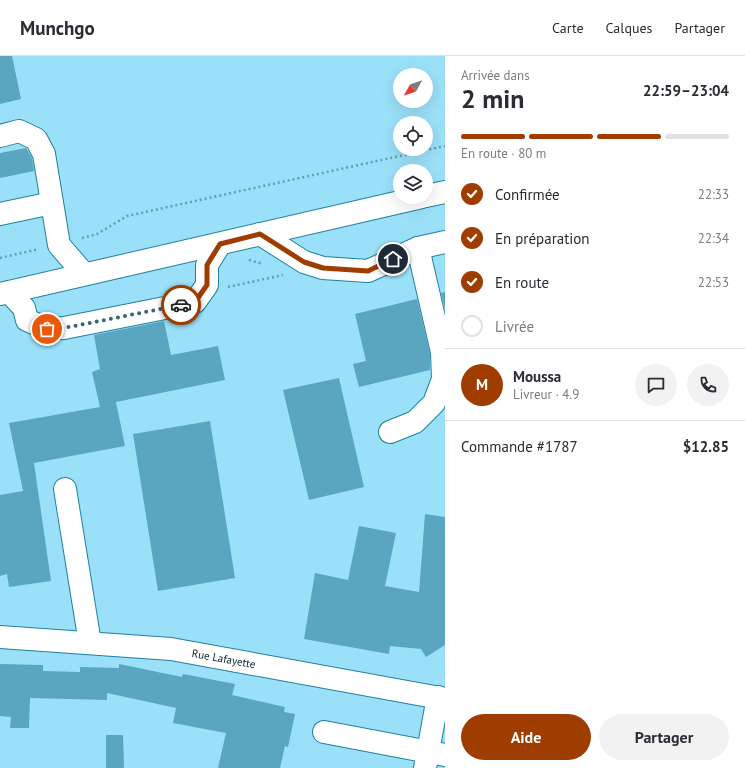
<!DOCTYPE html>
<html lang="fr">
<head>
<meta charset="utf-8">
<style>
  body { margin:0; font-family:"PT Sans",sans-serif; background:#f2f2f3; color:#2b2b33; height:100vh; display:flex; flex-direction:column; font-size:15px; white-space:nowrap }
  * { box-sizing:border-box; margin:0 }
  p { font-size:13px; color:#7c7c81 }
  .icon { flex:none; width:22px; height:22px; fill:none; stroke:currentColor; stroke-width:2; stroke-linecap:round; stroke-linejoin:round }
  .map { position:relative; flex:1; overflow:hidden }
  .details { display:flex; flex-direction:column; background:#fff; width:300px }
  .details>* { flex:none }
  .needle { width:26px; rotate:230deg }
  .fabs { position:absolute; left:393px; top:12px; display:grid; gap:8px }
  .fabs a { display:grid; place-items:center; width:40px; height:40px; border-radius:50%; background:#fff; box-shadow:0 4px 16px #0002; font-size:20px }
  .pin { position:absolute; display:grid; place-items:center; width:34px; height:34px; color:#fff; margin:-17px; border:2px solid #fff; border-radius:50%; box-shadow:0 1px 4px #0007 }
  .courier { position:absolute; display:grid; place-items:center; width:40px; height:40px; margin:-20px; border:3px solid #9f3c00; border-radius:50%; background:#fff; color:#222; box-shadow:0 1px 5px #0007 }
  .head em { font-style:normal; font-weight:700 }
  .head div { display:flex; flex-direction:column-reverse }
  .head { display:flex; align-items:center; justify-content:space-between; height:68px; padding:0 16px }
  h1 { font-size:26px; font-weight:700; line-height:30px }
  .bar { display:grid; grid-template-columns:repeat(4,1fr); gap:6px 4px; align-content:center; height:48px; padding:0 16px }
  .bar i { height:5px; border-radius:3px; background:#e1e1e2 }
  .bar .selected { background:#9f3c00 }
  .bar p { grid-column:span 4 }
  .line { display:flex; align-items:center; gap:10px; padding:0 16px; border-top:1px solid #e1e1e2 }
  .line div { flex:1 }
  .round { display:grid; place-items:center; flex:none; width:42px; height:42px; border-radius:21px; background:#f2f2f3 }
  ol { padding:0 16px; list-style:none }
  li { display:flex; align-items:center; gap:12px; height:44px }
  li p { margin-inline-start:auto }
  li .icon { padding:4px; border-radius:50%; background:#9f3c00; color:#fff; stroke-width:4 }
  li:last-child { color:#7c7c81 }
  li i { width:22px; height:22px; border:2px solid #e1e1e2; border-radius:50% }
  .cta { display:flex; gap:8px; margin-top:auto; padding:8px 16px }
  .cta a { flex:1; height:46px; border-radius:24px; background:#9f3c00; color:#fff; font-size:16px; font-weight:700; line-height:46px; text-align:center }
  .cta a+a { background:#f2f2f3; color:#2b2b33 }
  header { display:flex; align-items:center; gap:24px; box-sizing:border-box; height:56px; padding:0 20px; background:#fff; border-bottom:1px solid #e1e1e2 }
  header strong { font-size:19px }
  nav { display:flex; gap:22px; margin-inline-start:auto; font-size:14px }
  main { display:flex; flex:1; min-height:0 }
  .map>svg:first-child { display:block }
  .building { fill:#5aa5c0 }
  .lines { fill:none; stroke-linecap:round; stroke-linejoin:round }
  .minor-casing { stroke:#1f819f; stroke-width:24 }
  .major-casing { stroke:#1f819f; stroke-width:24 }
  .path { stroke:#669cb0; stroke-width:2.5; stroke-dasharray:2 3; stroke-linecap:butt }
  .minor { stroke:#fff; stroke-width:22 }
  .major { stroke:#fff; stroke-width:22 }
  .done { stroke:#396472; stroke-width:4; stroke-dasharray:0 7.2 }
  .route { stroke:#9f3c00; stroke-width:5 }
  .labels { text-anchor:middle; stroke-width:4; stroke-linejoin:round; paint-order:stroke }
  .street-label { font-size:11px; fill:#04212a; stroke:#e8f8ff }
</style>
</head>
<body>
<header>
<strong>Munchgo</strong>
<nav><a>Carte</a><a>Calques</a><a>Partager</a></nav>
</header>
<main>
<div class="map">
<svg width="445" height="712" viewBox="0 0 445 712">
  <rect width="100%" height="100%" fill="#9be0f9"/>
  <g class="building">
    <polygon points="0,0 12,0 21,43 0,48"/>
    <polygon points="26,92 32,102 34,115 0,122 0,97"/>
    <polygon points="445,236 445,253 441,237"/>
    <polygon points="417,243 430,298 430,314 359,331 353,308 366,305 355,258"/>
    <polygon points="164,265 171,299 218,290 225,324 116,346 125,390 34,407 51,525 9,531 7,518 0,520 0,439 23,435 9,367 100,351 92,316 100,313 94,279"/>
    <polygon points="339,322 364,431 309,444 283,334"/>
    <polygon points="210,365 235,522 158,535 133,378"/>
    <polygon points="425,458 445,461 445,589 426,601 421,593 390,590 389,598 304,583 315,517 348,524 359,470 396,477 385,530 419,536"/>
    <polygon points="0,608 43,609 43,615 80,616 80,611 119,612 119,608 182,621 183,618 235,628 232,639 285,651 284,656 295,658 288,691 285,690 280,712 218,712 226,677 173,667 176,652 107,637 107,644 30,642 29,672 10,672 11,661 0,660"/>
    <polygon points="106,679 123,679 124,712 106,712"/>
  </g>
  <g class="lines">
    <g class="minor-casing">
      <g id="minor">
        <polyline points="0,80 19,75 36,83 44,98 59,189 84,218"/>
        <polyline points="0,158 52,147"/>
        <polyline points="260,178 304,206 323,212 368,215 418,192 445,186"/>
        <polyline points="9,236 24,252 27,264 47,273 64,272 195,246 207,229 207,209 220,188"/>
        <polyline points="390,376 415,366 434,347 443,323 442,296 418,192"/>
        <polyline points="65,433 90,587"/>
        <path id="s1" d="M0 581 171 593 445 643"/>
        <polyline points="324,676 445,699"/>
        <polyline points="425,712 438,641"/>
      </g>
    </g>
    <g class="major-casing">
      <g id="major">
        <polyline points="426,140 445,136"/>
        <polyline points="0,238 422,141"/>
      </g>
    </g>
    <g class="path">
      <polyline points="82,182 97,178 127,160 445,90"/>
      <polyline points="0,202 39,193"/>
      <polyline points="249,204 263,208"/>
      <polyline points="228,231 283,219"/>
    </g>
    <use href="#minor" class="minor"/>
    <use href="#major" class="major"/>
  </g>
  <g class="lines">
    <polyline class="done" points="47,273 64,272 181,249"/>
    <polyline class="route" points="181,249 195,246 207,229 207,209 220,188 260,178 304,206 323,212 368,215 393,203"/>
  </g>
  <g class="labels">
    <g class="street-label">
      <text dy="4" stroke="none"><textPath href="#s1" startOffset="225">Rue Lafayette</textPath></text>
    </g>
  </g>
</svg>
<div class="fabs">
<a><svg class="needle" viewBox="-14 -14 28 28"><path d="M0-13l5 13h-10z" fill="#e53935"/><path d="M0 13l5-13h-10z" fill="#7c7c81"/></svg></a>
<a><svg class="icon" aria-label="locate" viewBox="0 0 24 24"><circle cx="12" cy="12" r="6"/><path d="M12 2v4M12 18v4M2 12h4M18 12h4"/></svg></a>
<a><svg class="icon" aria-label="layers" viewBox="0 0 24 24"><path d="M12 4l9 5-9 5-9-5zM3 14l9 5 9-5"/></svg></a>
</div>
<div class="pin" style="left:47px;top:273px;background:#ea580c"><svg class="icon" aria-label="bag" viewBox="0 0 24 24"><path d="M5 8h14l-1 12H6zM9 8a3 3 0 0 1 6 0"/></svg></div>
<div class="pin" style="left:393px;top:203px;background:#1f2937"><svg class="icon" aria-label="home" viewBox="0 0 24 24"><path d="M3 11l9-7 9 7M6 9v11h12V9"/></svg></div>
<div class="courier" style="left:181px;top:249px"><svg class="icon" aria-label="car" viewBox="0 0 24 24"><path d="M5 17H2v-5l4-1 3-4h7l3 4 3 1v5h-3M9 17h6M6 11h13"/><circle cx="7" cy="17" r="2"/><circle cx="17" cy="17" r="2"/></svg></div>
</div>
<section class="details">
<div class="head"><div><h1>2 min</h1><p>Arrivée dans</p></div><em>22:59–23:04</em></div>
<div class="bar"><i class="selected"></i><i class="selected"></i><i class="selected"></i><i></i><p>En route · 80 m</p></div>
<ol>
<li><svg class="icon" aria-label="check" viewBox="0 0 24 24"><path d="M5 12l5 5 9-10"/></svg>Confirmée<p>22:33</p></li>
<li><svg class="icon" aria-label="check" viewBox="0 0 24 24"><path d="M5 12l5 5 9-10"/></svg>En préparation<p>22:34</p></li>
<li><svg class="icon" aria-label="check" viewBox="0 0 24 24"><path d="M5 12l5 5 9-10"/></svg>En route<p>22:53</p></li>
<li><i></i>Livrée</li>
</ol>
<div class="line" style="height:72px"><b class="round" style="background:#9f3c00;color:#fff">M</b><div><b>Moussa</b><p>Livreur · 4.9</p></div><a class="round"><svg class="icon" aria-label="chat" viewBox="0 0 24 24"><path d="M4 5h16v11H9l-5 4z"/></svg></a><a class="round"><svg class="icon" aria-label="phone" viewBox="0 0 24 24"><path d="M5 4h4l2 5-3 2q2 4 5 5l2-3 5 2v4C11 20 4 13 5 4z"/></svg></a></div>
<div class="line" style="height:52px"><div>Commande #1787</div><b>$12.85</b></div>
<div class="cta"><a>Aide</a><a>Partager</a></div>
</section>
</main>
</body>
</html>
